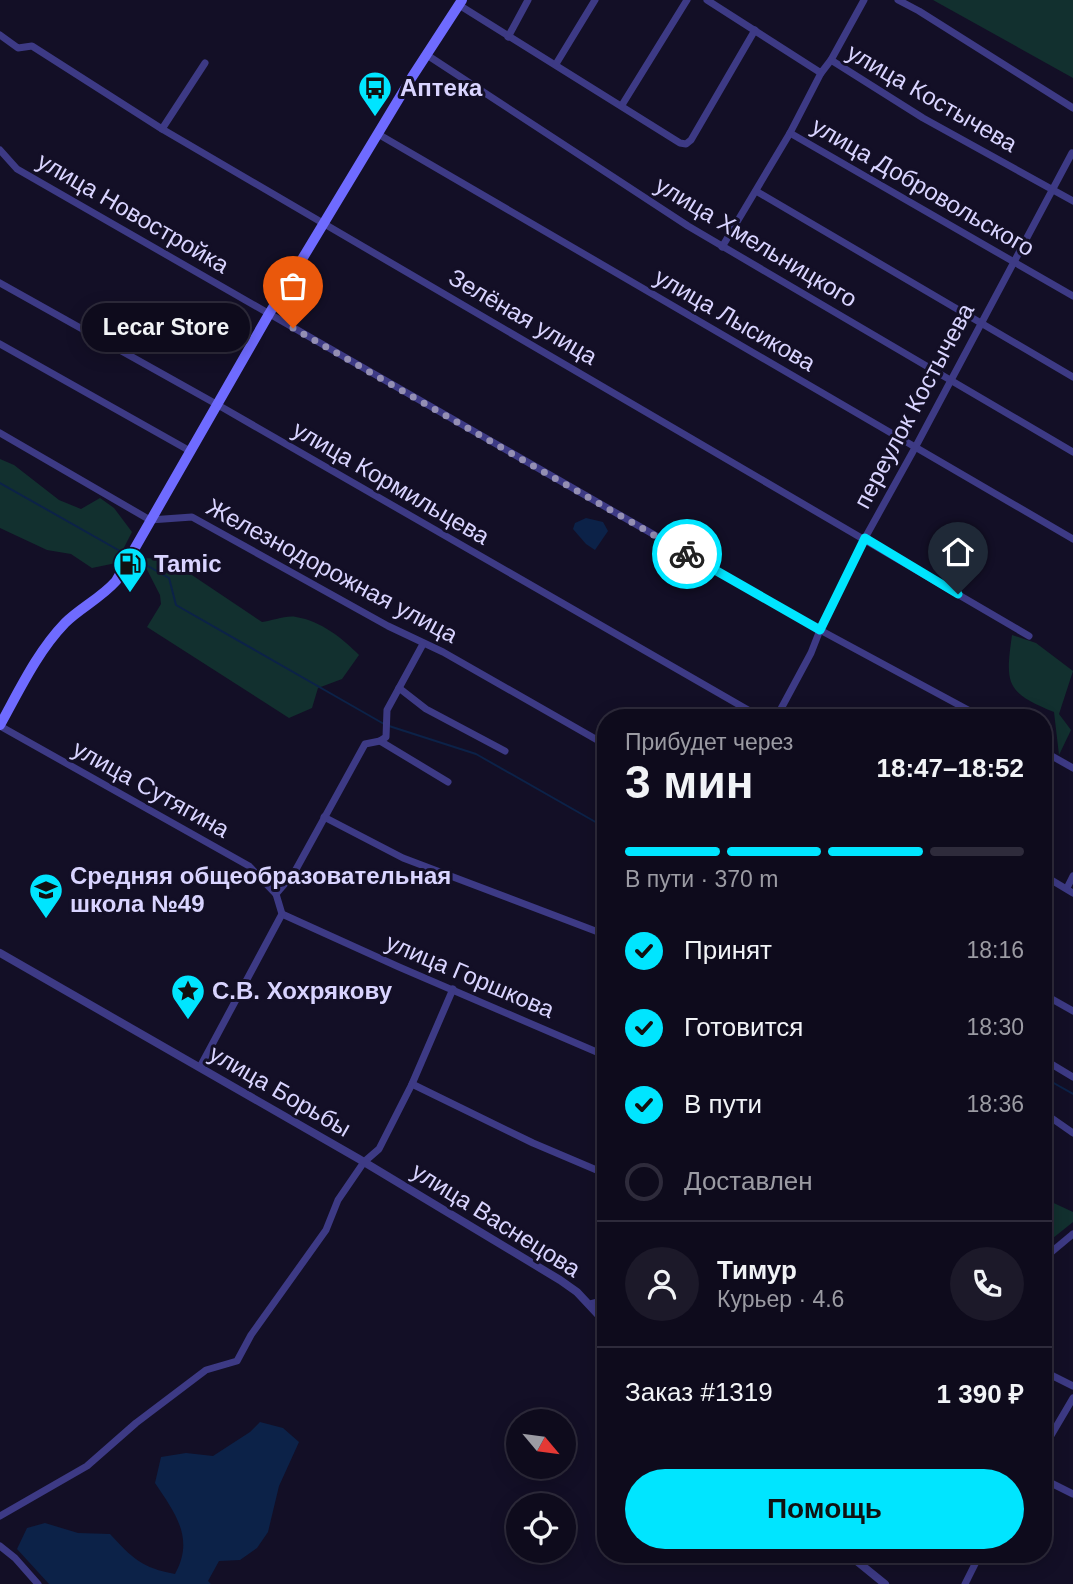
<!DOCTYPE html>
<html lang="ru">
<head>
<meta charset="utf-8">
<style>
  body { margin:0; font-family:Arial,sans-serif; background:#1c1929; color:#f1f3f6; height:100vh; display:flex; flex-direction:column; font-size:26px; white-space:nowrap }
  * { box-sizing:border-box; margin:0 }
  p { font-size:23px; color:#9b9ba3 }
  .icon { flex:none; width:38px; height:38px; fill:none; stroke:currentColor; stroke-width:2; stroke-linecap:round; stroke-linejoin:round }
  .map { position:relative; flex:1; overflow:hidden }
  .side { position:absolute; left:597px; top:709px; width:455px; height:854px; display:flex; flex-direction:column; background:#0e0b1c; border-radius:28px; box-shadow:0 4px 18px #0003,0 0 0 2px #2e2b3b }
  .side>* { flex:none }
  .needle { width:46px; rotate:119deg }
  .tools { position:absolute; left:506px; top:1409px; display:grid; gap:14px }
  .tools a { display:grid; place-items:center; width:70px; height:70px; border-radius:50%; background:#0e0b1c; box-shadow:0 4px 18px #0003,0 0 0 2px #2e2b3b; font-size:35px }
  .pin { position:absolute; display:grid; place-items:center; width:60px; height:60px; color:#fff; margin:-72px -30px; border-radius:50% 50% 50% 0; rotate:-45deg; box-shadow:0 0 7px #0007 }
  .pin .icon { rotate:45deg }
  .courier { position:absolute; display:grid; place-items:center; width:70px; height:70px; margin:-35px; border:5px solid #00e5ff; border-radius:50%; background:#fff; color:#222; box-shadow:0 2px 9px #0007 }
  .bubble { position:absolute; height:49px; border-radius:24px; background:#0e0b1c; box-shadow:0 4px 18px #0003,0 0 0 2px #2e2b3b; font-size:23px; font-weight:600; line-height:49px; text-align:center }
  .overview em { font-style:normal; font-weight:600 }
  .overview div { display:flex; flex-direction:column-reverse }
  .overview { display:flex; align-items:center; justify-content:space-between; height:119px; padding:0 28px }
  h1 { font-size:46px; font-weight:600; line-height:52px }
  .bar { display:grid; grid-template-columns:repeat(4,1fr); gap:10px 7px; align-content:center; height:84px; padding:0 28px }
  .bar i { height:9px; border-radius:5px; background:#2e2b3b }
  .bar .current { background:#00e5ff }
  .bar p { grid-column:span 4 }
  .line { display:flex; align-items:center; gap:18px; padding:0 28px; border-top:2px solid #2e2b3b }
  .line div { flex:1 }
  .round { display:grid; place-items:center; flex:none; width:74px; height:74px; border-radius:37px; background:#1c1929 }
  ol { padding:0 28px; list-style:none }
  li { display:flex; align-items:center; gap:21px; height:77px }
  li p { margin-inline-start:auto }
  li .icon { padding:7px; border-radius:50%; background:#00e5ff; color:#111; stroke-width:4 }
  li:last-child { color:#9b9ba3 }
  li i { width:38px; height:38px; border:4px solid #2e2b3b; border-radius:50% }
  .cta { display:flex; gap:14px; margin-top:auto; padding:14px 28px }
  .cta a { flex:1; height:80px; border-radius:42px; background:#00e5ff; color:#111; font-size:28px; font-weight:600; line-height:80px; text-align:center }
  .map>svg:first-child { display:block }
  .green { fill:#12302f }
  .water { fill:#0c2248 }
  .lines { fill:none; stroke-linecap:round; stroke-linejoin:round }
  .stream { stroke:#0c2248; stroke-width:2 }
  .minor { stroke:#3d3a85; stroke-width:7 }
  .tertiary { stroke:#3d3a85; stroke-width:8 }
  .secondary { stroke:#6f6bff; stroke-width:10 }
  .done { stroke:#948fb3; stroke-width:7; stroke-dasharray:0 12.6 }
  .route { stroke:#00e5ff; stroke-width:9 }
  .labels { text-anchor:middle; stroke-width:6; stroke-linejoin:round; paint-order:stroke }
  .poi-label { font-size:24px; font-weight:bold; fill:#d9d4ff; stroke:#130f26; text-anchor:start }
  .street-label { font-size:24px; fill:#d9d4ff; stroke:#130f26 }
</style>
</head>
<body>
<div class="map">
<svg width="1073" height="1584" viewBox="0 0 1073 1584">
  <rect width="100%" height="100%" fill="#130f26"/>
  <g class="green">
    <polygon points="933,0 1073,0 1073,78"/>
    <polygon points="0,459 14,465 59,500 81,509 100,498 114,508 132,532 116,563 92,568 71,554 47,550 0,528"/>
    <path d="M141 558 168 559 262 622C272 621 286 615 296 617 321 621 342 638 359 655L342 679 318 688 312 708 289 718 147 627 161 604 160 595Z"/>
    <path d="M1012 635 1036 643 1073 671 1059 714 1071 730 1059 755 1054 712C1006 692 1005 685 1012 635Z"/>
    <polygon points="1043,1198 1073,1212 1073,1222 1043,1246"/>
  </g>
  <g class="water">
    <polygon points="586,518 603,522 608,531 595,550 586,544 573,529 575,523"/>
    <path d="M260 1422 283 1428 299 1442 279 1486 268 1532 257 1548 240 1560 219 1561 208 1581 211 1584H49L17 1549 27 1528 45 1523 78 1533 110 1534C132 1558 142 1568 175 1574 195 1538 175 1513 155 1483L161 1457 186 1453 213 1456 250 1432Z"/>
  </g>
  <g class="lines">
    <g class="stream">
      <polyline points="0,483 127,555"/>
      <polyline points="132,557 169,578 176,605 384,724"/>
      <polyline points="389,726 476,754 606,828"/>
      <polyline points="1043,1077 1073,1094"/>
    </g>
    <g class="minor">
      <polyline points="707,0 821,73 831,60 923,118 1073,201"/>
      <polyline points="898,0 919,11 1073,108"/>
      <polyline points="459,5 680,143 686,144 691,140 755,30"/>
      <polyline points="0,35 18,48 32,46 162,129 1029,636"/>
      <polyline points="508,37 528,0"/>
      <polyline points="427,55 688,226 1073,452"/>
      <polyline points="831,60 864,0"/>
      <polyline points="556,64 595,0"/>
      <polyline points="622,105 687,0"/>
      <polyline points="162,129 205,63"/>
      <polyline points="790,133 1073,296"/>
      <polyline points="378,134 1073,539"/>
      <polyline points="0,150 17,169 820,630 983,718"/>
      <polyline points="756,191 1073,377"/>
      <polyline points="722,247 790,133 821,73"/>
      <polyline points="0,283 218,405 762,718"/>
      <polyline points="0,344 190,451"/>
      <polyline points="0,433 150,520 192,517 388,626 443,652 606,745"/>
      <polyline points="399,688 426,709 505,751"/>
      <polyline points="776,718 811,653 820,630 865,538 916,446 1072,153"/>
      <polyline points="0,726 249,866 276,894"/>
      <polyline points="380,741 448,782"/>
      <polyline points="1043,751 1073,768"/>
      <polyline points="324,817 403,858 606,935"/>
      <polyline points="1043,875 1073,893"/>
      <polyline points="1067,888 1073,876"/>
      <polyline points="282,914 399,967 606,1056"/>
      <polyline points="1043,994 1073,1011"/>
      <polyline points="1043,1059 1073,1077"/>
      <polyline points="200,1067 282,914 276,894 294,873 365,744 380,741 386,737 387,710 423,644"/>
      <polyline points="412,1084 533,1143 606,1174"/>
      <polyline points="1043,1112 1073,1133"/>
      <polyline points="1043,1259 1073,1234"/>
      <polyline points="590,1304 606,1300"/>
      <polyline points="1043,1371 1073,1386"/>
      <polyline points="1043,1449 1073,1398"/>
      <polyline points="1043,1479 1073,1494"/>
      <polyline points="0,1516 87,1466 136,1423 206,1370 237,1361 251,1335 326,1230 338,1200 364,1162 379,1149 412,1084 453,989"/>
      <polyline points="0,1546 15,1558 38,1584"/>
      <polyline points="965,1584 980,1554"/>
    </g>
    <g class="tertiary">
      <polyline points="0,953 359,1159 560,1280 577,1292 606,1323"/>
      <polyline points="848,1554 885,1584"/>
    </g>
    <path class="secondary" d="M0 725C19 691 37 652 65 623 80 608 101 598 116 581L269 314 412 77 462 0"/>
  </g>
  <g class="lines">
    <polyline class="done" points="293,328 687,554"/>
    <polyline class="route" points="687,554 820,630 865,538 958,594"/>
  </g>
  <defs>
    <g id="bus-pin" transform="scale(1.75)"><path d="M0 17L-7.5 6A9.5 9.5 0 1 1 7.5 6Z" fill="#00e5ff" stroke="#130f26"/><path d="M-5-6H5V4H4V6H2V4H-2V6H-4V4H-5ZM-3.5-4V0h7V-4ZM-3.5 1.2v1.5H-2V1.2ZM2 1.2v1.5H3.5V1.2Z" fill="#111"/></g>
    <g id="fuel-pin" transform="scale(1.75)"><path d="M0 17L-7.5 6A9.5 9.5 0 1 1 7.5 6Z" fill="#00e5ff" stroke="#130f26"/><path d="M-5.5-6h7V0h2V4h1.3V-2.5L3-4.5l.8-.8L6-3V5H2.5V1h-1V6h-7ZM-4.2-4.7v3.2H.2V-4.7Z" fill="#111"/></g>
    <g id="school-pin" transform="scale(1.75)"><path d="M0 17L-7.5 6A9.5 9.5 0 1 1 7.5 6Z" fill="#00e5ff" stroke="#130f26"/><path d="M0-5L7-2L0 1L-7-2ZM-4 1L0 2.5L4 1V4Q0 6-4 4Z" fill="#111"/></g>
    <g id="sight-pin" transform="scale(1.75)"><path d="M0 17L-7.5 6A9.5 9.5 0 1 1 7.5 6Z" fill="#00e5ff" stroke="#130f26"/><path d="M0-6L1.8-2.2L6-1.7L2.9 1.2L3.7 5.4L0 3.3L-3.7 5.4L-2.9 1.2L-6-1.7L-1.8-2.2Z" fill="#111"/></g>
  </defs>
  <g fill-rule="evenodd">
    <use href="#bus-pin" x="375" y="88"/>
    <use href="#fuel-pin" x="130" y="564"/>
    <use href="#school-pin" x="46" y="890"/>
    <use href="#sight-pin" x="188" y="991"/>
  </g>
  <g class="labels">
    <g class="poi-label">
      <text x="400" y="96">Аптека</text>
      <text x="154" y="572">Tamic</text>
      <text x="70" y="884">Средняя общеобразовательная<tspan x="70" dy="28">школа №49</tspan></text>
      <text x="212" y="999">С.В. Хохрякову</text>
    </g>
    <g class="street-label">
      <text transform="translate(932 98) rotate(30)" y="8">улица Костычева</text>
      <text transform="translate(923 187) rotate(30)" y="8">улица Добровольского</text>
      <text transform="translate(133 213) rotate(30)" y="8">улица Новостройка</text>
      <text transform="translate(756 242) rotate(31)" y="8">улица Хмельницкого</text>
      <text transform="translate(523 317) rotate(30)" y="8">Зелёная улица</text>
      <text transform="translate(735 320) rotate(30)" y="8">улица Лысикова</text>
      <text transform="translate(914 406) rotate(-62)" y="8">переулок Костычева</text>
      <text transform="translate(391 483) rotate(30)" y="8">улица Кормильцева</text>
      <text transform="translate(332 571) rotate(28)" y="8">Железнодорожная улица</text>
      <text transform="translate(151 789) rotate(29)" y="8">улица Сутягина</text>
      <text transform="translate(470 976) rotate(23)" y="8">улица Горшкова</text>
      <text transform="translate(280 1091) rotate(30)" y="8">улица Борьбы</text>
      <text transform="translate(496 1220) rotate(32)" y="8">улица Васнецова</text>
    </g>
  </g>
</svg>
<div class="tools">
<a><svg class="needle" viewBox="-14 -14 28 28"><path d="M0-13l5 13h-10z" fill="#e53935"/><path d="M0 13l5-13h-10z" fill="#9b9ba3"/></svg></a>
<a><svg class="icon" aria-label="locate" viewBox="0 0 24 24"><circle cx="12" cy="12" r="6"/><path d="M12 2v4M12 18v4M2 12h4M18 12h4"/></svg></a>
</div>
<div class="pin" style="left:293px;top:328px;background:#ea580c"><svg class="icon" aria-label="bag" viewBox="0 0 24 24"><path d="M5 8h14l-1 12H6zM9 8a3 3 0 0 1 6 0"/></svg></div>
<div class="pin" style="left:958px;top:594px;background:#1f2937"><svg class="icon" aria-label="home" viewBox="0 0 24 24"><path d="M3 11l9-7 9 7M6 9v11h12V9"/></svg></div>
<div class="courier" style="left:687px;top:554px"><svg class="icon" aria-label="bike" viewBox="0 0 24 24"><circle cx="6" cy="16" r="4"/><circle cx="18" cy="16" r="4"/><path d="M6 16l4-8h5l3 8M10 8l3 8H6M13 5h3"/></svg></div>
<div class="bubble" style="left:82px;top:303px;width:168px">Lecar Store</div>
<section class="side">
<div class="overview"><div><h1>3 мин</h1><p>Прибудет через</p></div><em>18:47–18:52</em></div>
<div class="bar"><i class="current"></i><i class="current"></i><i class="current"></i><i></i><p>В пути · 370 m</p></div>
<ol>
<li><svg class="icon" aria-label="check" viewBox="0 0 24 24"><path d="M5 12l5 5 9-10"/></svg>Принят<p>18:16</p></li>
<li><svg class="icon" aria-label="check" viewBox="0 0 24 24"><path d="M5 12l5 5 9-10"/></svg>Готовится<p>18:30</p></li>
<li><svg class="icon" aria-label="check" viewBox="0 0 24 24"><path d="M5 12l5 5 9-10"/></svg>В пути<p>18:36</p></li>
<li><i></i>Доставлен</li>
</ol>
<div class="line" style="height:126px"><a class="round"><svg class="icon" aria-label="person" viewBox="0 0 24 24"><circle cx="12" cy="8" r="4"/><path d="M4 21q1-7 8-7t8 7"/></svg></a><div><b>Тимур</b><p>Курьер · 4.6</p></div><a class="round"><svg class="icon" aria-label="phone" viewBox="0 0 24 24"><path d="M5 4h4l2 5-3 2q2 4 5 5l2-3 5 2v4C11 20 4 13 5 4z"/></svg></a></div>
<div class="line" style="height:91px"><div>Заказ #1319</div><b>1 390 ₽</b></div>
<div class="cta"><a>Помощь</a></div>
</section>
</div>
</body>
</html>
